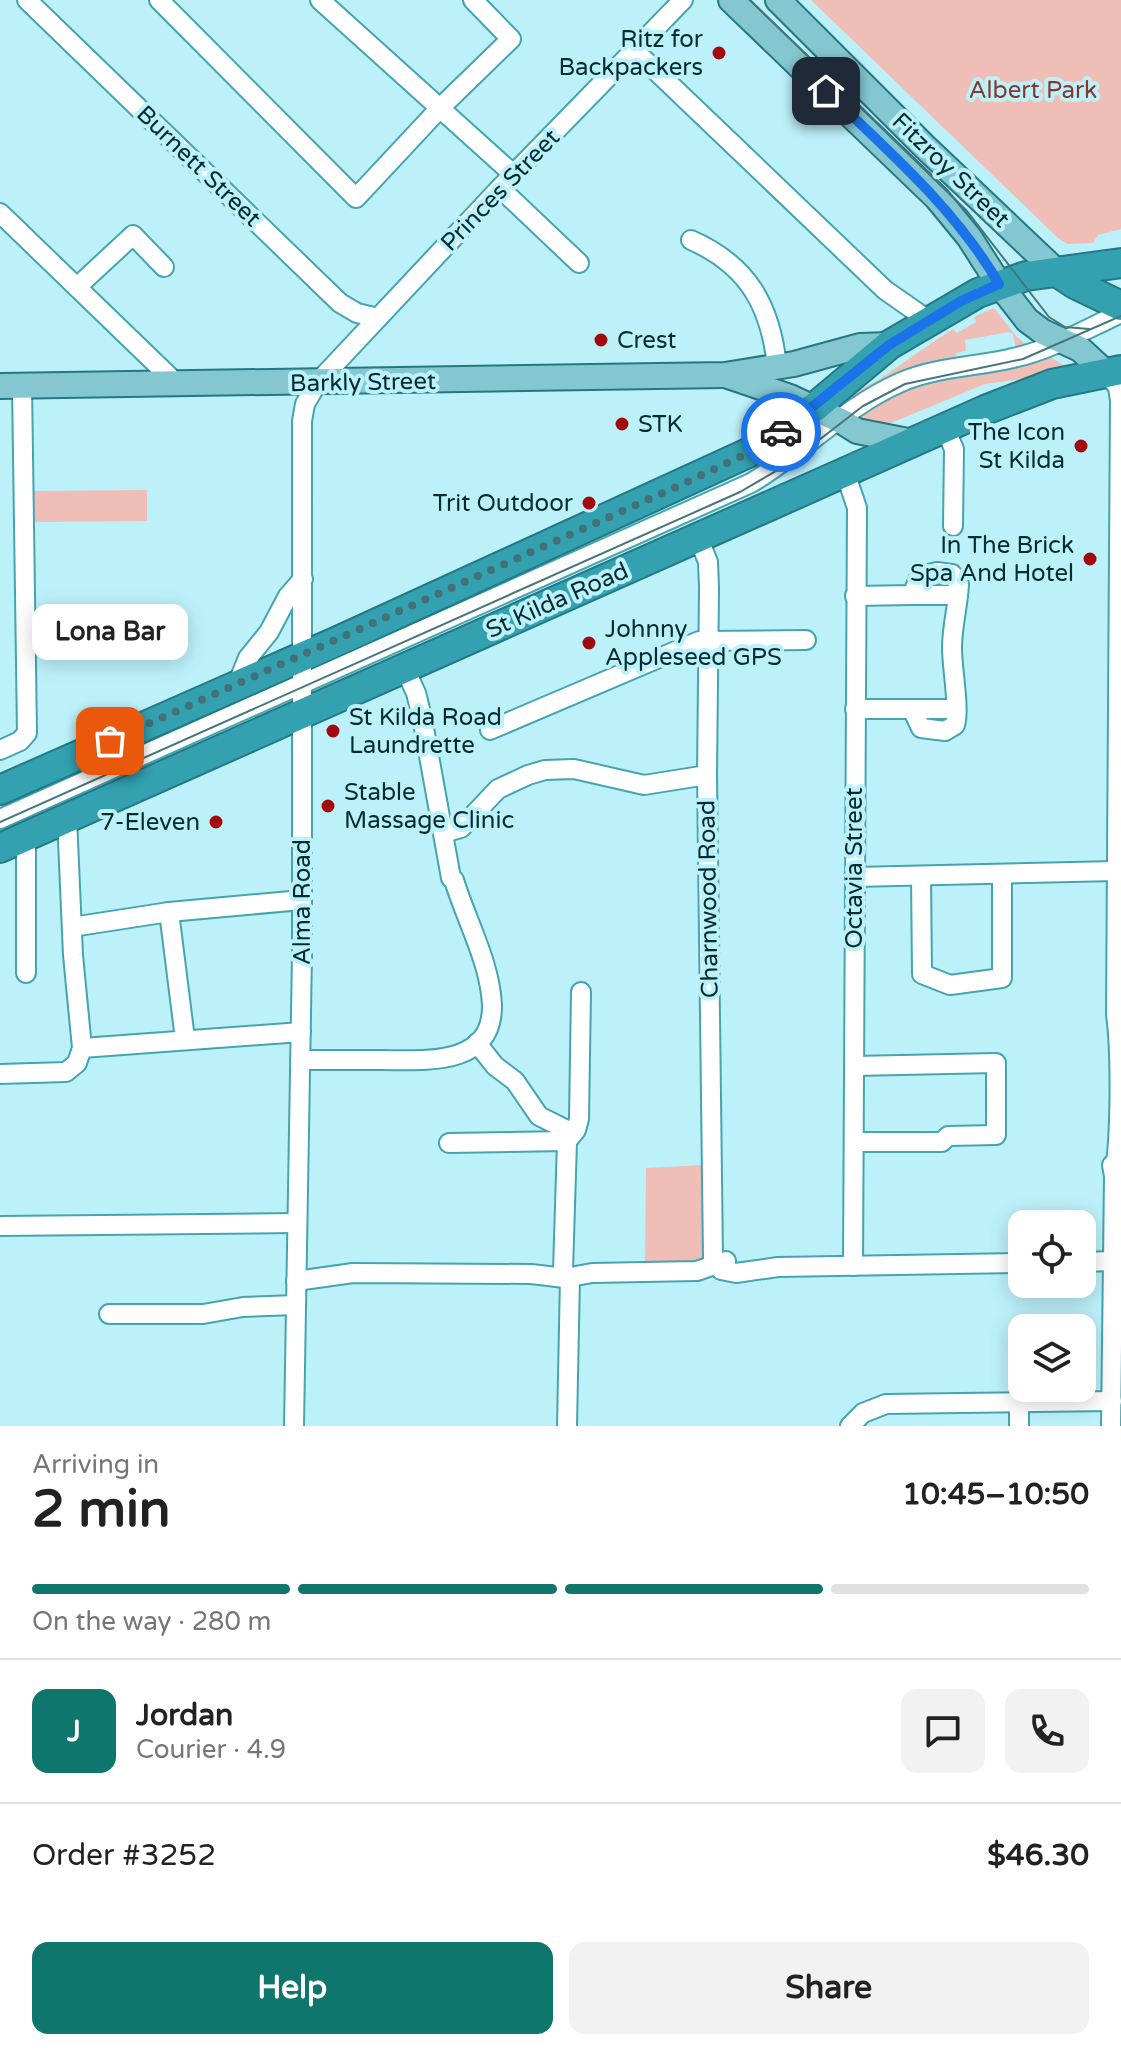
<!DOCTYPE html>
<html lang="en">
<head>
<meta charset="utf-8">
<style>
  body { margin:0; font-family:"Varela Round",sans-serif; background:#f2f2f2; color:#222; height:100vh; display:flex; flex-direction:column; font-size:30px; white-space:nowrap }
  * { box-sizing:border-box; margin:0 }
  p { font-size:26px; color:#767676 }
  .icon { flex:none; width:44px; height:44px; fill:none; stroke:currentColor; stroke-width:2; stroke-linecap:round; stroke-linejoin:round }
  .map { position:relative; height:1426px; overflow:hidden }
  .sheet { display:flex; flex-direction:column; background:#fff; flex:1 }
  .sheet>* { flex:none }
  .tools { position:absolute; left:1008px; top:1210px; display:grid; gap:16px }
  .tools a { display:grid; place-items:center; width:88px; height:88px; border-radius:16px; background:#fff; box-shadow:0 4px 20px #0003; font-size:40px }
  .pin { position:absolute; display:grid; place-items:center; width:68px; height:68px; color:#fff; margin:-34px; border-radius:16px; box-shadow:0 4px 12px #0006 }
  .courier { position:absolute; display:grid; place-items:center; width:80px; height:80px; margin:-40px; border:6px solid #1a73e8; border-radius:50%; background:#fff; color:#222; box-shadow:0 2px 10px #0007 }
  .bubble { position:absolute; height:56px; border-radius:16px; background:#fff; box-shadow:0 4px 20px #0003; font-size:26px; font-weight:700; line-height:56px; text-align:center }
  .head em { font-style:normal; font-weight:700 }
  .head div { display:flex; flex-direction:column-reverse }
  .head { display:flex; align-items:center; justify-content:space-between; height:136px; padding:0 32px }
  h1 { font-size:52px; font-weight:700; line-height:60px }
  .bar { display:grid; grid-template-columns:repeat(4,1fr); gap:12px 8px; align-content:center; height:96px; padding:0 32px }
  .bar i { height:10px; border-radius:6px; background:#e0e0e0 }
  .bar .selected { background:#0f766e }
  .bar p { grid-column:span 4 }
  .line { display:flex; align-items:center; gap:20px; padding:0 32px; border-top:2px solid #e0e0e0 }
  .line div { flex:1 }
  .round { display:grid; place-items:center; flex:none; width:84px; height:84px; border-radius:16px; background:#f2f2f2 }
  .primary-button { display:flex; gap:16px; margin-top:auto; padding:16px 32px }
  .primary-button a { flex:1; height:92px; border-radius:16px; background:#0f766e; color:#fff; font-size:32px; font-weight:700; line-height:92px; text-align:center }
  .primary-button a+a { background:#f2f2f2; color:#222 }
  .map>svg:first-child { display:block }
  .green { fill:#eebeb7 }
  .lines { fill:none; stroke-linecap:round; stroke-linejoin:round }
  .minor-casing { stroke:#45a4b2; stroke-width:22 }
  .major-casing { stroke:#227884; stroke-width:28 }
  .highway-casing { stroke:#227884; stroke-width:32 }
  .minor { stroke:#fff; stroke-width:18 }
  .major { stroke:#85c7d0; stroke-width:24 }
  .highway { stroke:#33a1b0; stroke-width:28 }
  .tram { stroke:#46757b; stroke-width:2 }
  .done { stroke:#437177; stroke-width:8; stroke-dasharray:0 14.4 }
  .route { stroke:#1a73e8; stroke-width:10 }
  .poi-dot { fill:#a30a0d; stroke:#bdf1fa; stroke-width:3 }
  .labels { text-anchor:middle; stroke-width:8; stroke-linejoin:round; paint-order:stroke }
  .poi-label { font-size:24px; fill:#012c31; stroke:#bdf1fa; text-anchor:end }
  .park-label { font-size:24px; fill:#87372f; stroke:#bdf1fa }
  .street-label { font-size:24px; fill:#012c31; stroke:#bdf1fa }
</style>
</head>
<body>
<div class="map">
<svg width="1121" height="1426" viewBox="0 0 1121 1426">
  <rect width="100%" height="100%" fill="#bdf1fa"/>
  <g class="green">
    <polygon points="811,0 1121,0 1121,229 1098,235 1093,243 1067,244 1058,238"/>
    <path d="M994 308 1017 337 1028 346 1016 349 1013 334 1009 332 965 340 966 351 956 353 957 363 854 406 835 408C850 395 860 390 878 380 903 364 927 345 953 329L957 333 976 322 974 317Z"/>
    <polygon points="1045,354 1067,367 1028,378 985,384 891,423 865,422 861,415 893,394 921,383"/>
    <polygon points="147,490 147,521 33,522 33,491"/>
    <polygon points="704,1165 703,1259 701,1263 645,1266 646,1168"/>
  </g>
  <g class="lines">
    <g class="minor-casing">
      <g id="minor">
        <polyline points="27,0 340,303 357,313 378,318"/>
        <polyline points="159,0 356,198 440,108 511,39 473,0"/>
        <polyline points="320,0 513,174"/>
        <polyline points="635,51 885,290 928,320"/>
        <polyline points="500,188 579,263"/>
        <polyline points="0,213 176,383"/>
        <path d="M691 240C748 265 771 306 777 367"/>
        <polyline points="77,287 133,235 164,267"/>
        <path d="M1106 373 1118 387 1120 401 1116 1014C1121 1052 1121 1139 1114 1176"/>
        <polyline points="945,428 954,449 953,526"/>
        <polyline points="845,472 857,508 853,1266"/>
        <polyline points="698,537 708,562 709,588 707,775 713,1258 721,1270 736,1273 778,1267 1022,1263"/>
        <polyline points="912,595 958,595"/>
        <polyline points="237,685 248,658 269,632 288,596 303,579"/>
        <path d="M855 709H912L921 728 945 731 955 725C960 709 952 669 952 648 952 626 958 606 959 584L952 574 937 572 920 576 912 595 855 596"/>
        <polyline points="912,709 956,709"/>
        <polyline points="490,730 699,641 806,640"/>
        <polyline points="0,750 20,741 27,733 22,385"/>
        <path d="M0 819 751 483C802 453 845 407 899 383 934 367 976 367 1013 358 1051 350 1086 329 1121 313"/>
        <polyline points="443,833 461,828 498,789 528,775 545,770 574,769 644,785 707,775"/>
        <polyline points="921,876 922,974 950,985 1002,978 1002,874"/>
        <polyline points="854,877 1117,871"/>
        <polyline points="169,912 185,1039"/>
        <polyline points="72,927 169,912 302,900"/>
        <polyline points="26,973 26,836"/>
        <polyline points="477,1043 495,1066 515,1081 539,1116 567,1130"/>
        <polyline points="82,1048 301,1032"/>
        <path d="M300 1060C327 1060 354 1060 381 1060 422 1060 493 1068 492 1005 490 962 466 920 454 880L451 878 422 717 416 693 405 669"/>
        <polyline points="0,1074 66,1072 77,1063 82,1048 73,955 67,818"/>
        <polyline points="854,1142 942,1142 948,1136 996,1135 996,1063 854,1066"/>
        <polyline points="449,1143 567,1141"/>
        <polyline points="0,1226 297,1223"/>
        <polyline points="1082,1262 1113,1261"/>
        <polyline points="563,1271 567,1141 576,1130 579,1119 581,992"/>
        <polyline points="296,1281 353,1273 531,1274 565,1278 592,1273 697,1271 726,1261"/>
        <polyline points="109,1314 203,1314 243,1307 296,1305"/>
        <polyline points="1019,1403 1019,1426"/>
        <polyline points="294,1426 302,954 302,421 305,404 318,382 500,188 683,0"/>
        <polyline points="567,1426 570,1277"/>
        <polyline points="850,1426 863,1413 886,1404 1112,1401"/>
        <polyline points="1111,1426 1114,1176 1112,1165"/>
      </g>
    </g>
    <g class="major-casing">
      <g id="major">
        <polyline points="731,0 937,198 969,237 999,284 1027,320 1043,332 1080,349 1106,373"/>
        <polyline points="778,0 925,147 1057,272"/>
        <polyline points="728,376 790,397 843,422 857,431 913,442"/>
        <polyline points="0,386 725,375 794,364 860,346 889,345"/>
      </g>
    </g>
    <g class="highway-casing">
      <g id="highway">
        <polyline points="1057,272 1075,284 1121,306"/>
        <polyline points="0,790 338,641 748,453 815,407 889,345 978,293 1026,276 1121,263"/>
        <polyline points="0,848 985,410 1052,384 1121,370"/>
      </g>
    </g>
    <use href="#minor" class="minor"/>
    <use href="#major" class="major"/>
    <use href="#highway" class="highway"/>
    <g class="tram">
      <polyline points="750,0 967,211 1049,317 1065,327 1089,329"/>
      <polyline points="0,822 740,492 788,464 863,406 905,384 1023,359 1121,316"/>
    </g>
  </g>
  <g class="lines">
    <polyline class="done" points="110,741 685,483 748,453 781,432"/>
    <path class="route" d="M781 432 889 345 961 301 999 284C955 208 889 152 826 91"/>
  </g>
  <g class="poi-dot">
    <circle cx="719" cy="53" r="8"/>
    <circle cx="601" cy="340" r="8"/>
    <circle cx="622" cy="424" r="8"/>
    <circle cx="1081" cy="446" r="8"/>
    <circle cx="589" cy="503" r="8"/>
    <circle cx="1090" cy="559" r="8"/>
    <circle cx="589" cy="643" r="8"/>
    <circle cx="333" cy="731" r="8"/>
    <circle cx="328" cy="806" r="8"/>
    <circle cx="216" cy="822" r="8"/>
  </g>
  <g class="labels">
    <g class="poi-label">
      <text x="703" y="47">Ritz for<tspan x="703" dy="28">Backpackers</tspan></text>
      <text x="617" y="348" text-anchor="start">Crest</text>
      <text x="638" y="432" text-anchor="start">STK</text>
      <text x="1065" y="440">The Icon<tspan x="1065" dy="28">St Kilda</tspan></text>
      <text x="573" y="511">Trit Outdoor</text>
      <text x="1074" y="553">In The Brick<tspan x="1074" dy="28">Spa And Hotel</tspan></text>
      <text x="605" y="637" text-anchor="start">Johnny<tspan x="605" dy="28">Appleseed GPS</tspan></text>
      <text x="349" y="725" text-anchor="start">St Kilda Road<tspan x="349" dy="28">Laundrette</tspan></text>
      <text x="344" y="800" text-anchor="start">Stable<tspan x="344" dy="28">Massage Clinic</tspan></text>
      <text x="200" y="830">7-Eleven</text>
    </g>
    <g class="park-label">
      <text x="1033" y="98">Albert Park</text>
    </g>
    <g class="street-label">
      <text transform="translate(199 166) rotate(44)" y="8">Burnett Street</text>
      <text transform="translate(951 170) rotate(44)" y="8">Fitzroy Street</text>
      <text transform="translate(500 190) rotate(-46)" y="8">Princes Street</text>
      <text transform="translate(363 382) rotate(-1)" y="8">Barkly Street</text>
      <text transform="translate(557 600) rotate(-24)" y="8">St Kilda Road</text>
      <text transform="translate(854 868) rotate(-90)" y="8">Octavia Street</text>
      <text transform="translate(708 899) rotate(-91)" y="8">Charnwood Road</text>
      <text transform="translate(302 902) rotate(-90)" y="8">Alma Road</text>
    </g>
  </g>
</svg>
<div class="tools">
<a><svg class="icon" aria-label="locate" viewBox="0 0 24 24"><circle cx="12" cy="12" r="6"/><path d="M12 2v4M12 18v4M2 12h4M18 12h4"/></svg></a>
<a><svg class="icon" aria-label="layers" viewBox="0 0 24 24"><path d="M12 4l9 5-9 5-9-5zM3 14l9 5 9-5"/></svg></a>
</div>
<div class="pin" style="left:110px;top:741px;background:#ea580c"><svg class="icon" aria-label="bag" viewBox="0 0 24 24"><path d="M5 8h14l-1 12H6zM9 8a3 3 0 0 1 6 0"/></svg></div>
<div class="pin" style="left:826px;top:91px;background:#1f2937"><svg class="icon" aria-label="home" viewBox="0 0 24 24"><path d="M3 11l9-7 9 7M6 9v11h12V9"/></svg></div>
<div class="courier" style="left:781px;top:432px"><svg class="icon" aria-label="car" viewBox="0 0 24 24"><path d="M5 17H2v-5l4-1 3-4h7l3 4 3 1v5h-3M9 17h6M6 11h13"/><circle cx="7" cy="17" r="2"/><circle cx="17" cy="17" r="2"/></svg></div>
<div class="bubble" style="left:32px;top:604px;width:156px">Lona Bar</div>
</div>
<section class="sheet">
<div class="head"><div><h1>2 min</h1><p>Arriving in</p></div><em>10:45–10:50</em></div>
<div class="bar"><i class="selected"></i><i class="selected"></i><i class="selected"></i><i></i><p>On the way · 280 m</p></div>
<div class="line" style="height:144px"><b class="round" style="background:#0f766e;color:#fff">J</b><div><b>Jordan</b><p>Courier · 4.9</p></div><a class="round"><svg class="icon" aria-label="chat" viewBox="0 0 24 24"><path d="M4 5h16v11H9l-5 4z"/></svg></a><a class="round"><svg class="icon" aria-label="phone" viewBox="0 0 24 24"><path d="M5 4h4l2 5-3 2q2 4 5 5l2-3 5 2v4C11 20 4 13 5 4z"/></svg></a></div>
<div class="line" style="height:104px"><div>Order #3252</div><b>$46.30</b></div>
<div class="primary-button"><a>Help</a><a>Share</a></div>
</section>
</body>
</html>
